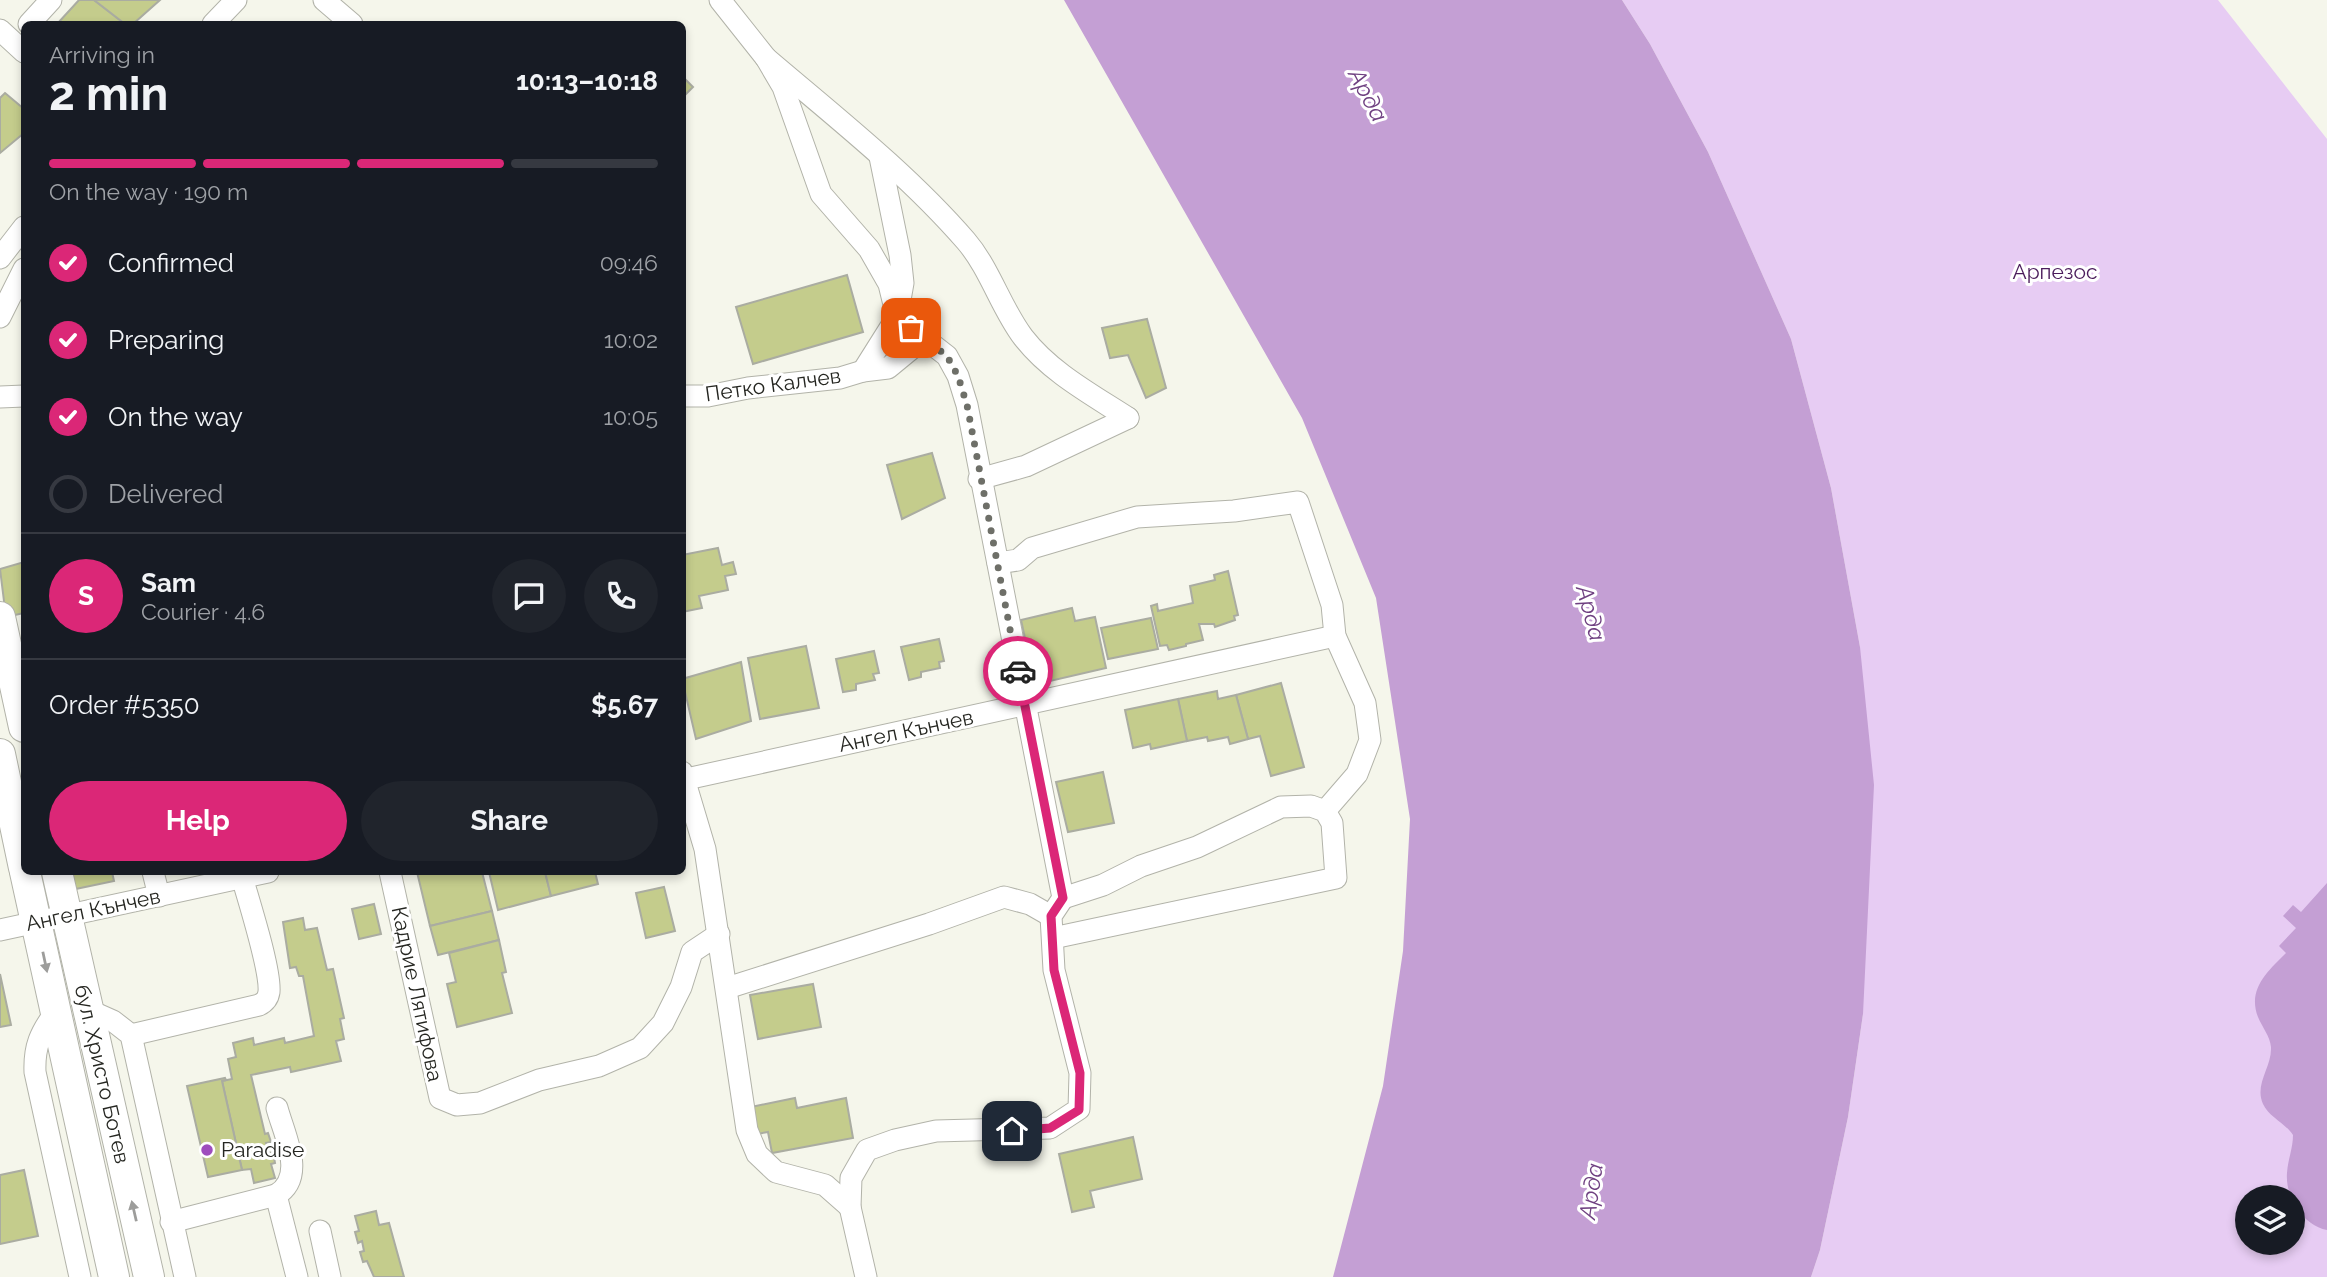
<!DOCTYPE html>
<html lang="en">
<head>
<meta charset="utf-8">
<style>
  body { margin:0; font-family:Raleway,sans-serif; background:#20242c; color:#f1f3f6; height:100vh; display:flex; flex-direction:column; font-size:26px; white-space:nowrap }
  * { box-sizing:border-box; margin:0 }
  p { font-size:23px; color:#9ea1a6 }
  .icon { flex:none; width:38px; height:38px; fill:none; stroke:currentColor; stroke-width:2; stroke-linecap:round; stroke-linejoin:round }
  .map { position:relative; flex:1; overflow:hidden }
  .panel { position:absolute; left:21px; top:21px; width:665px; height:854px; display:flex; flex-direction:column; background:#171b24; border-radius:10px; box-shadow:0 4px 10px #0003 }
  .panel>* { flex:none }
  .buttons { position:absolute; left:2235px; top:1185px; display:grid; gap:14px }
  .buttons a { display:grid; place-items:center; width:70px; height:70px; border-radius:50%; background:#171b24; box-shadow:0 4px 10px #0003; font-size:35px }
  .pin { position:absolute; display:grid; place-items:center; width:60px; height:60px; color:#fff; margin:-30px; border-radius:14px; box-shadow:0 4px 10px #0006 }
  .courier { position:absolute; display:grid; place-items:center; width:70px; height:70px; margin:-35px; border:5px solid #db2777; border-radius:50%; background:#fff; color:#222; box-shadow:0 2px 9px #0007 }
  .overview em { font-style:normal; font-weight:700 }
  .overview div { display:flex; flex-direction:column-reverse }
  .overview { display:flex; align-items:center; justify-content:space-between; height:119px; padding:0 28px }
  h1 { font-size:46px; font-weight:700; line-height:52px }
  .bar { display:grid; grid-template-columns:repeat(4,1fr); gap:10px 7px; align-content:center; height:84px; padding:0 28px }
  .bar i { height:9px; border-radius:5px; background:#363941 }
  .bar .selected { background:#db2777 }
  .bar p { grid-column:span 4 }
  .line { display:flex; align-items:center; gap:18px; padding:0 28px; border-top:2px solid #363941 }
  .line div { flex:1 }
  .round { display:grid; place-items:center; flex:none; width:74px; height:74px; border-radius:37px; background:#20242c }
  ol { padding:0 28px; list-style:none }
  li { display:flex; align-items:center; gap:21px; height:77px }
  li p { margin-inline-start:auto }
  li .icon { padding:7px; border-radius:50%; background:#db2777; color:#fff; stroke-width:4 }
  li:last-child { color:#9ea1a6 }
  li i { width:38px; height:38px; border:4px solid #363941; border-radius:50% }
  .cta { display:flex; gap:14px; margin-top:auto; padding:14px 28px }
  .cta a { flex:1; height:80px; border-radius:42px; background:#db2777; color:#fff; font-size:28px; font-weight:700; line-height:80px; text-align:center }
  .cta a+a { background:#20242c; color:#f1f3f6 }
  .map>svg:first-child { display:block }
  .green { fill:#e7ccf3; fill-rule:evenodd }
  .water { fill:#c49fd4 }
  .building { fill:#c4cc8c; stroke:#aaaca1; stroke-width:2 }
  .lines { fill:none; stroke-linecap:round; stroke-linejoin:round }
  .minor-casing { stroke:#b2b3a9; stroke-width:23 }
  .secondary-casing { stroke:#b2b3a9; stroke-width:32 }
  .minor { stroke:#fff; stroke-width:21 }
  .secondary { stroke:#fff; stroke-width:30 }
  .oneway { fill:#9d9d9b }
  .done { stroke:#6e6f68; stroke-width:7; stroke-dasharray:0 12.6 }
  .route { stroke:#db2777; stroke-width:9 }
  .poi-dot { fill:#9e4dbd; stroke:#fff; stroke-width:2.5 }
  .labels { text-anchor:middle; stroke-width:6; stroke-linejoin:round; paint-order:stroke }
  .park-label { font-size:21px; fill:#4b1c5c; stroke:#fff }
  .street-label { font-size:21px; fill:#252621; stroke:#fff }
  .poi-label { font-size:21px; fill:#252621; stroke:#fff; text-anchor:start }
  .water-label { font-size:23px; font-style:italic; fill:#6f4081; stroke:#fff }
</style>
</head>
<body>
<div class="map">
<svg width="2327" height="1277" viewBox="0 0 2327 1277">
  <rect width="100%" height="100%" fill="#f5f6eb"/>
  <path class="green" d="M1622 0H2218L2327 139V1277H1811L1820 1250 1848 1117 1863 1014 1860 647 1831 488 1791 339 1708 152 1650 44ZM2247 1197H2292V1242H2247Z"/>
  <g class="water">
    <polygon points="1064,0 1622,0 1650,44 1708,152 1791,339 1831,488 1860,647 1874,785 1863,1014 1848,1117 1820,1250 1811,1277 1333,1277 1383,1086 1403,951 1410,819 1376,598 1302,418"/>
    <path d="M2327 883V1230C2302 1225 2285 1196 2287 1173 2288 1159 2293 1148 2293 1135 2285 1123 2269 1117 2263 1104 2254 1084 2272 1067 2271 1047 2270 1036 2262 1027 2258 1017 2247 989 2268 971 2286 953L2279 946 2296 928 2283 916 2293 905 2301 912Z"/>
  </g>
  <g class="building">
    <polygon points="79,0 94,0 125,24 57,24"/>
    <polygon points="94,0 160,0 133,24 125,24"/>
    <polygon points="682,76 693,87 682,98"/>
    <polygon points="5,93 24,109 24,133 0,153 0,98"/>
    <polygon points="847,275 863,332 753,364 736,307"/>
    <polygon points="1147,319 1166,388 1146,398 1128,355 1110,358 1102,328"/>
    <polygon points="932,453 945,498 902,519 887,465"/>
    <polygon points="718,548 722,565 733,562 736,574 725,576 728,590 699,596 702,608 682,612 682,555"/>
    <polygon points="24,562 24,613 6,617 0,569"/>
    <polygon points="1228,571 1238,615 1234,616 1235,620 1215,627 1214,624 1199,624 1203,640 1186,644 1186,646 1169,650 1167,645 1160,646 1151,606 1157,604 1158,611 1193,603 1190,586 1215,580 1214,575"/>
    <polygon points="1072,608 1075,621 1095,617 1106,668 1050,681 1032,670 1021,620"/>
    <polygon points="1151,618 1158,649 1108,659 1101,628"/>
    <polygon points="939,639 944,661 939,662 940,668 921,672 921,677 909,680 901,647"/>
    <polygon points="806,646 819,708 760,719 748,658"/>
    <polygon points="874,651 879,673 873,674 875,680 856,684 856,690 843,692 836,659"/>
    <polygon points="741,662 751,721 696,739 682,679"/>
    <polygon points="1281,683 1304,767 1271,776 1260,736 1248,739 1236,695"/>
    <polygon points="1217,691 1218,699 1236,695 1248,739 1230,744 1228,737 1208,741 1207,737 1187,741 1178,699"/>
    <polygon points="1178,699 1187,741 1151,749 1150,744 1133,748 1125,710"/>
    <polygon points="1103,772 1114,823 1068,832 1056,782"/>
    <polygon points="62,872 112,872 114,881 66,891"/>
    <polygon points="417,872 482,872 492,911 430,926"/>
    <polygon points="489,872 545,872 551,896 498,910"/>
    <polygon points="545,872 595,872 598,884 551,896"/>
    <polygon points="664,887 675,931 646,938 636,893"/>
    <polygon points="374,904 381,934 359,939 352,909"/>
    <polygon points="492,911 499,940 438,955 430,926"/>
    <polygon points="303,918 305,930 317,928 327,970 333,969 344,1018 340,1019 344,1039 336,1041 341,1061 291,1072 290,1067 251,1075 265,1134 268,1133 271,1142 266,1143 269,1153 273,1152 275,1163 271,1164 275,1178 254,1183 251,1169 242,1170 222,1081 232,1079 228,1059 236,1057 233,1043 253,1038 254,1045 284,1038 285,1043 314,1036 303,976 299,976 296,967 290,968 283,922"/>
    <polygon points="499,940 506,972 502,973 512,1013 457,1027 447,984 456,982 449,953"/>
    <polygon points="0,974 11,1025 0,1027"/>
    <polygon points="813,984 821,1027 758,1039 750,995"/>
    <polygon points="225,1078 226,1080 222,1081 242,1170 208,1177 187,1086"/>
    <polygon points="795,1098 797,1108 846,1098 853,1138 772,1153 768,1132 757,1134 751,1107"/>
    <polygon points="1133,1137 1142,1179 1090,1191 1094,1207 1072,1212 1059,1154"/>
    <polygon points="24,1170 38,1236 0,1244 0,1175"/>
    <polygon points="376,1211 379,1225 389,1223 404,1277 374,1277 367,1261 363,1262 360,1252 364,1251 362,1241 358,1243 355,1232 359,1231 355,1216"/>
  </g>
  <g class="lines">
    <g class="minor-casing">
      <g id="minor">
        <polyline points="324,0 352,24"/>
        <polyline points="720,0 766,58 783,87 821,194 869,249 889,284 897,317 863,371"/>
        <polyline points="29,24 51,0"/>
        <polyline points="213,24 236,0"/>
        <polyline points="0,30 24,52"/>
        <path d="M766 58C834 116 907 173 966 241 990 269 1001 308 1023 337 1050 372 1091 394 1128 418"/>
        <polyline points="0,258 24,227"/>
        <polyline points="0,317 24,269"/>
        <polyline points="682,396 708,396 748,388 840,378 863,371 888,368 922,340"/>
        <polyline points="0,397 24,396"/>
        <polyline points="979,479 1026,466 1128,418"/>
        <polyline points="998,563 1018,560 1032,548 1137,517 1234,511 1298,502 1332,605 1335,636 1365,703 1370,740 1357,774 1325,811"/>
        <polyline points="682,772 705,849 747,1130 757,1154 776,1172 825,1185 850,1207"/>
        <polyline points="682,780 1335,636"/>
        <polyline points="153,872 159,896"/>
        <polyline points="390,872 440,1098 457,1105 480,1103 539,1080 599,1066 640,1048 663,1023 681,987 692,952 719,934"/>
        <polyline points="0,930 268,872"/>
        <polyline points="1053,938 1336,878 1332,823 1325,811 1311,806 1281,807 1197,847 1141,866 1103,885 1063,898"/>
        <polyline points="727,988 929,924 1004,897 1030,904 1051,916"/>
        <polyline points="86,1009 113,1021 131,1035 185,1277"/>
        <path d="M55 1013C40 1033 34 1047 35 1072L80 1277"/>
        <path d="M131 1035 259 1005C265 1002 268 999 269 992 271 970 249 902 242 877"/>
        <polyline points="276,1195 297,1277"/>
        <path d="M171 1222 276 1195C307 1177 284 1135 277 1108"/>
        <polyline points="320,1231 330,1277"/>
        <polyline points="866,1277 850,1207 851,1178 867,1150 895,1140 936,1131 1050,1128 1079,1109 1080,1073 1054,970 1051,916 1063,898 967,405 958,376 947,356 897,317 903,283 900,255 880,157"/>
      </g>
    </g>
    <g class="secondary-casing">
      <g id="secondary">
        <polyline points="0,617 24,727"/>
        <polyline points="0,754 24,868"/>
        <polyline points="25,872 114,1277"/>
        <polyline points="57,872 149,1277"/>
      </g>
    </g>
    <use href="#minor" class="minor"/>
    <use href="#secondary" class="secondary"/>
  </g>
  <defs><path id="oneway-solid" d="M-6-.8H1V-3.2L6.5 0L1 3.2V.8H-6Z" transform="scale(1.75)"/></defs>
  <g class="oneway">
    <use href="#oneway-solid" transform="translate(45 962) rotate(78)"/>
    <use href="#oneway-solid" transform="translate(134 1211) rotate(-103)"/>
  </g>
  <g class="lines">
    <polyline class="done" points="911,328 947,356 958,376 967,405 1018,671"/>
    <polyline class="route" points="1012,1131 1050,1128 1079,1110 1080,1073 1054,970 1051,916 1063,898 1018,671"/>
  </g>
  <circle class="poi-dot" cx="207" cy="1150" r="7"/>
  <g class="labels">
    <g class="park-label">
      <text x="2055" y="279">Арпезос</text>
    </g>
    <g class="street-label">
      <text transform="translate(773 385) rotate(-8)" y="7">Петко Калчев</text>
      <text transform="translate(906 731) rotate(-12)" y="7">Ангел Кънчев</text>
      <text transform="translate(93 910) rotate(-12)" y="7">Ангел Кънчев</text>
      <text transform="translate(417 994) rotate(78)" y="7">Кадрие Лятифова</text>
      <text transform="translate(102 1074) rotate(77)" y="7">бул. Христо Ботев</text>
    </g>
    <g class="poi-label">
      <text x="221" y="1157">Paradise</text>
    </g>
    <g class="water-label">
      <text transform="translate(1368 95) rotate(62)" y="8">Арда</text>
      <text transform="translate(1591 613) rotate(75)" y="8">Арда</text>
      <text transform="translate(1591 1191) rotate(-82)" y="8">Арда</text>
    </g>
  </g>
</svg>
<div class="buttons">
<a><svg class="icon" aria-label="layers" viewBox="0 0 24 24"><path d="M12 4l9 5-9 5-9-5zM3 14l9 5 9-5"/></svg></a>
</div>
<div class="pin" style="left:911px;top:328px;background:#ea580c"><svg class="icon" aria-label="bag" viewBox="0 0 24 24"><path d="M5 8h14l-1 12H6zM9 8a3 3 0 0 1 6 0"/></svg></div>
<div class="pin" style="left:1012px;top:1131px;background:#1f2937"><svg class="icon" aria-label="home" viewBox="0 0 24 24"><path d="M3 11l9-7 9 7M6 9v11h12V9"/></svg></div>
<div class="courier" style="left:1018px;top:671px"><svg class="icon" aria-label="car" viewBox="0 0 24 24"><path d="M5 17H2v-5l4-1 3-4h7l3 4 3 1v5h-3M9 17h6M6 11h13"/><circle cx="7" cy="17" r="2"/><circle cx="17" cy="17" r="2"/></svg></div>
<section class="panel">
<div class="overview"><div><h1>2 min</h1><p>Arriving in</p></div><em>10:13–10:18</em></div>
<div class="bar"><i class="selected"></i><i class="selected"></i><i class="selected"></i><i></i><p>On the way · 190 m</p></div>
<ol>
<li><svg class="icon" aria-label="check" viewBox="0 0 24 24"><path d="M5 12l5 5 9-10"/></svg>Confirmed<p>09:46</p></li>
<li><svg class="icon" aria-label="check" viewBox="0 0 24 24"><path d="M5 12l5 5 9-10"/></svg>Preparing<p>10:02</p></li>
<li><svg class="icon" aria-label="check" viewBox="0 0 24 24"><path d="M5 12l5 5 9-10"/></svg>On the way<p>10:05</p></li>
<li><i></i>Delivered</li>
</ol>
<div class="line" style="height:126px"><b class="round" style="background:#db2777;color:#fff">S</b><div><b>Sam</b><p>Courier · 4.6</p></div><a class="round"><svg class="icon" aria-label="chat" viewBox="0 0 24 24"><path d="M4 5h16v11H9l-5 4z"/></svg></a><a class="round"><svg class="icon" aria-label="phone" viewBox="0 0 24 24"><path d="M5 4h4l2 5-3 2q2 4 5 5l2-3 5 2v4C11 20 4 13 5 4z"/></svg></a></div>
<div class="line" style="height:91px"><div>Order #5350</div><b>$5.67</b></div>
<div class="cta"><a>Help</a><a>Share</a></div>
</section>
</div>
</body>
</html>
